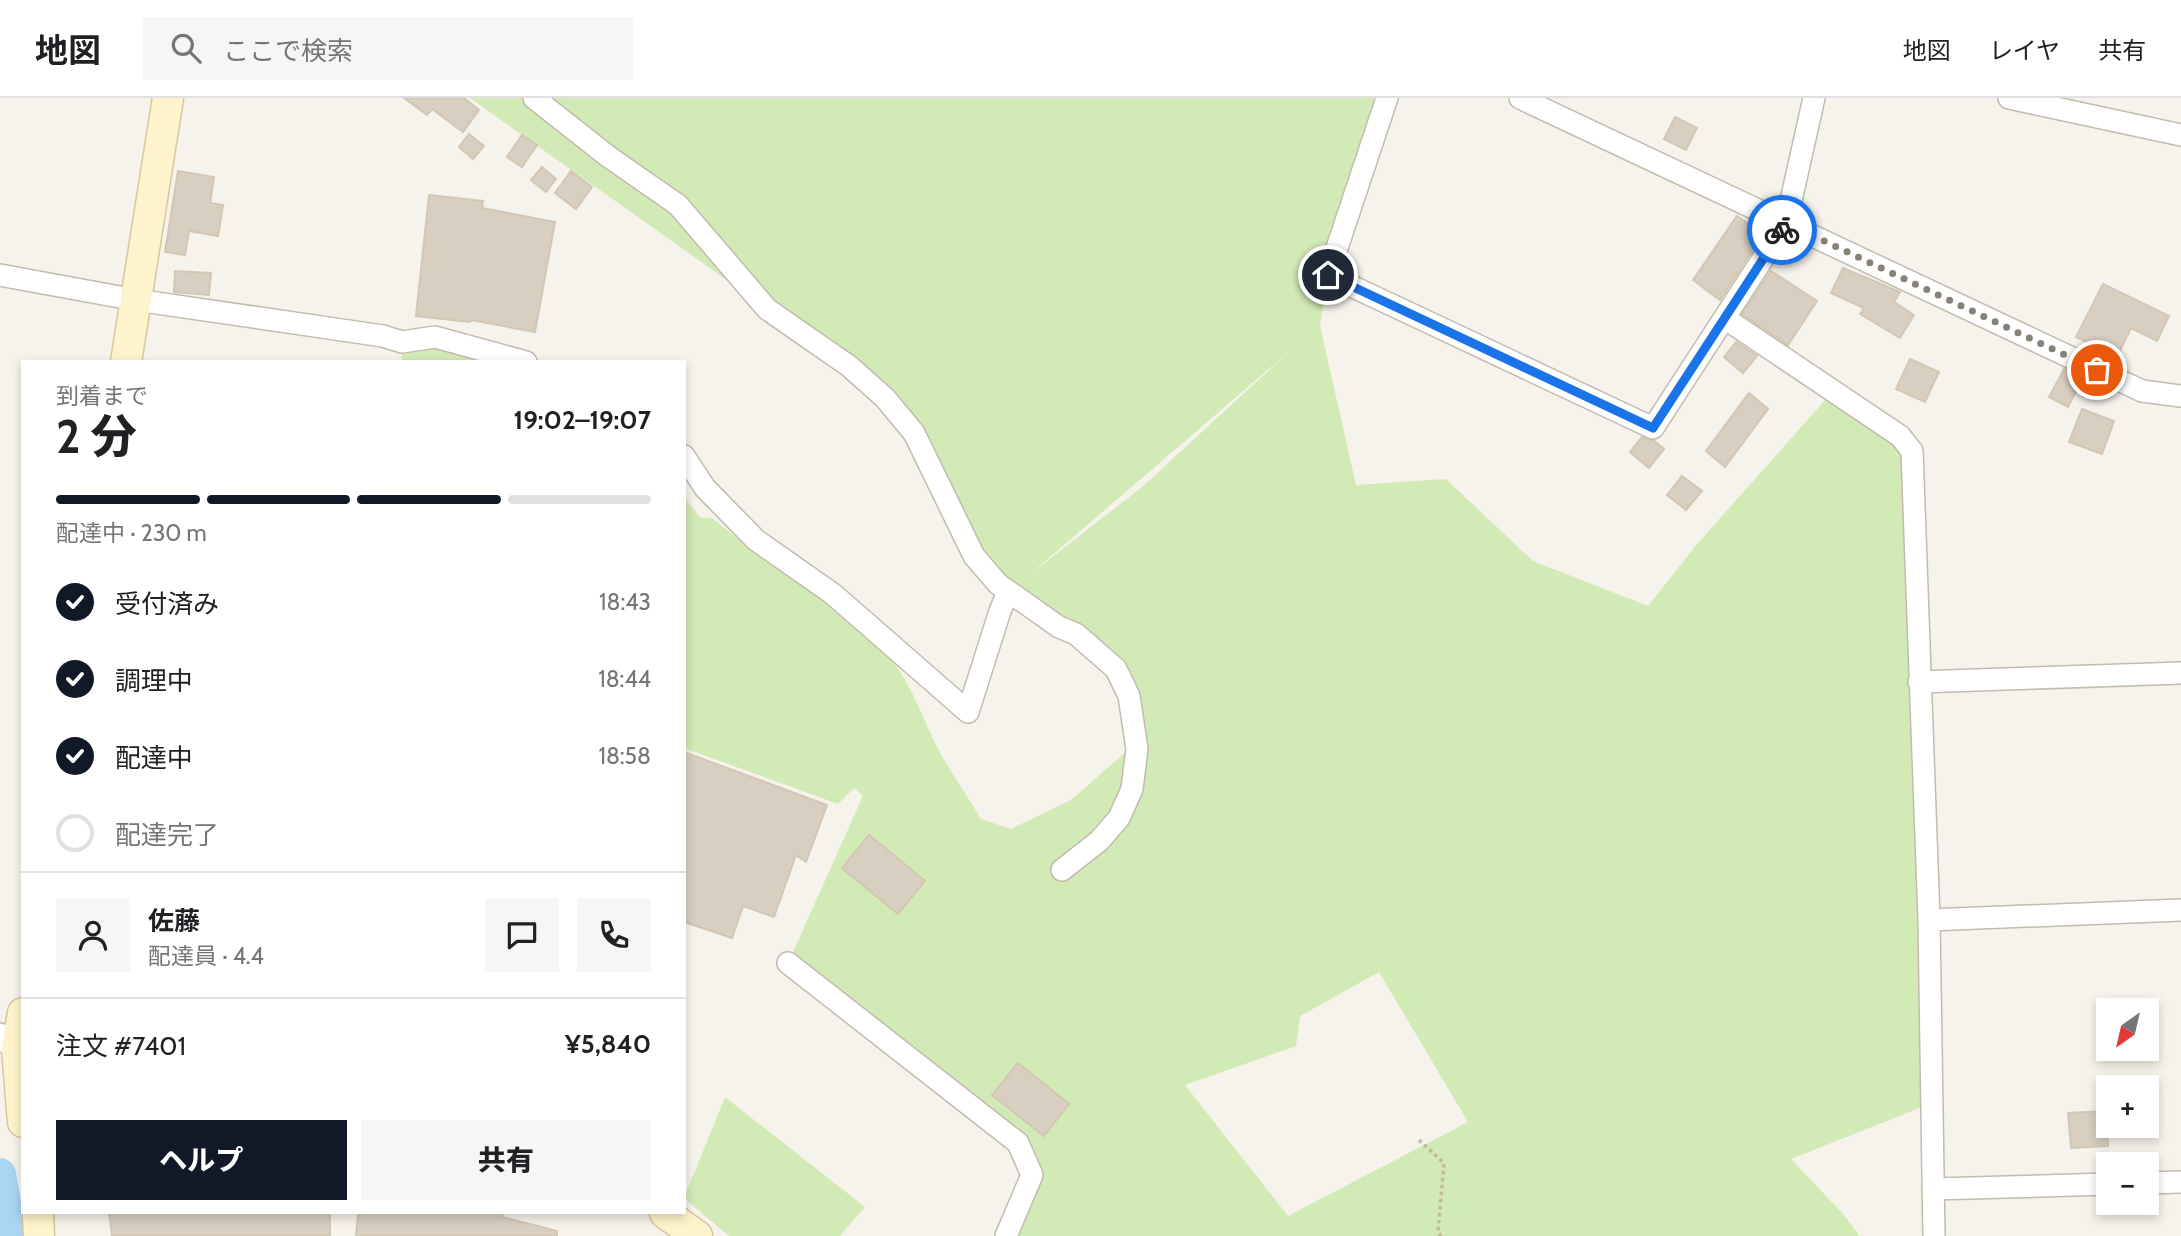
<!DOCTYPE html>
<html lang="ja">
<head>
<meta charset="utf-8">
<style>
  body { margin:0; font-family:Cabin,"Noto Sans JP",sans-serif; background:#f6f6f6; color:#202124; height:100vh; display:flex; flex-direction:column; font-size:26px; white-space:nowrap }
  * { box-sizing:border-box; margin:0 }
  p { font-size:23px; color:#757577 }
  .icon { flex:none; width:38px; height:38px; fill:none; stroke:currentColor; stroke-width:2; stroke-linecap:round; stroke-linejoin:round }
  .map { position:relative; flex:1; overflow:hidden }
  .panel { position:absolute; left:21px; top:262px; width:665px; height:854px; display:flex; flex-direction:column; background:#fff; border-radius:0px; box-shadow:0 4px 10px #0003 }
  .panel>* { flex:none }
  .needle { width:46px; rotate:214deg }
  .tools { position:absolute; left:2096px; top:900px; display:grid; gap:14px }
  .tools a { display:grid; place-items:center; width:63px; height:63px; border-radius:0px; background:#fff; box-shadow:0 4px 10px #0003; font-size:35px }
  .pin { position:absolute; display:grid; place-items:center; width:60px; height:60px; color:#fff; margin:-30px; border:4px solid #fff; border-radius:50%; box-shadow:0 2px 7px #0007 }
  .courier { position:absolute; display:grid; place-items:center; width:70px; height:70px; margin:-35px; border:5px solid #1a73e8; border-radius:50%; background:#fff; color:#222; box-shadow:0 2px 9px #0007 }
  .overview em { font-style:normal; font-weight:800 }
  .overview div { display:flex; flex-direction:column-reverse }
  .overview { display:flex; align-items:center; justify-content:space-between; height:119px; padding:0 35px }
  h1 { font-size:46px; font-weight:800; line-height:52px }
  .bar { display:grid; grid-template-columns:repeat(4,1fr); gap:10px 7px; align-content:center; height:84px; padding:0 35px }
  .bar i { height:9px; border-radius:5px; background:#e0e0e0 }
  .bar .active { background:#111827 }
  .bar p { grid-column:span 4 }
  .line { display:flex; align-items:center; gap:18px; padding:0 35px; border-top:2px solid #e0e0e0 }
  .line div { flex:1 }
  .round { display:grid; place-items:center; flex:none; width:74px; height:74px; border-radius:0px; background:#f6f6f6 }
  ol { padding:0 35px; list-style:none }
  li { display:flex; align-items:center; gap:21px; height:77px }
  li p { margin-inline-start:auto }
  li .icon { padding:7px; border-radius:50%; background:#111827; color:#fff; stroke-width:4 }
  li:last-child { color:#757577 }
  li i { width:38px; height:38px; border:4px solid #e0e0e0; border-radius:50% }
  .action { display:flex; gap:14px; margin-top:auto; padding:14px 35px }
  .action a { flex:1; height:80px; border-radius:0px; background:#111827; color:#fff; font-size:28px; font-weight:800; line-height:80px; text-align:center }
  .action a+a { background:#f6f6f6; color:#202124 }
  header { display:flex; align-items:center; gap:42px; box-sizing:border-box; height:98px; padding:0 35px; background:#fff; border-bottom:2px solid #e0e0e0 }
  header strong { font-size:33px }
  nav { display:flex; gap:38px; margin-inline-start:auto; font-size:24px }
  .search { width:490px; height:63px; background:#f6f6f6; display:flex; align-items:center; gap:18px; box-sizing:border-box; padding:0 24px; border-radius:0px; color:#757577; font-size:26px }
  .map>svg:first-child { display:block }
  .green { fill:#d2eab5; fill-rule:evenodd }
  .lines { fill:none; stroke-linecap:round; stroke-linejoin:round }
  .river { stroke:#a9d4f2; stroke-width:32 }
  .building { fill:#d8cfc1; stroke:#d3c7b4; stroke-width:2 }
  .street-casing { stroke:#c2bbae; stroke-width:24 }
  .secondary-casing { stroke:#d6c79b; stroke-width:33 }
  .path { stroke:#c4b79f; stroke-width:3.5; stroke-dasharray:3.5 3.5; stroke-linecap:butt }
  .street { stroke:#fff; stroke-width:21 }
  .secondary { stroke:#fff3cd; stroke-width:30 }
  .done { stroke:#878178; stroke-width:7; stroke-dasharray:0 12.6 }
  .route { stroke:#1a73e8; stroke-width:9 }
</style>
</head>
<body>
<header>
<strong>地図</strong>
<div class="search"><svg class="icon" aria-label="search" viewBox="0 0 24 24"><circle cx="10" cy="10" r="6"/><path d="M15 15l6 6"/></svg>ここで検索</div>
<nav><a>地図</a><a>レイヤ</a><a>共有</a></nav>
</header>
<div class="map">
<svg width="2181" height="1138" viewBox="0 0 2181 1138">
  <rect width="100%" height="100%" fill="#f6f3ec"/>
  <g class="green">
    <path d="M470 0H1387L1328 177 1320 228 1356 387 1446 381 1533 463 1648 508 1697 446 1827 300 1912 353 1932 1005 1791 1061 1843 1116 1860 1138H1005L1028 1063 788 865 863 698 854 690 838 706 684 650V399L701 420H712C767 466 830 500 882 551 907 576 919 611 934 643 947 670 966 695 981 721L1011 731 1071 702 1136 645 1125 591 1008 494 914 335 738 190ZM1292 251 1142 389 1028 478ZM1379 874 1468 1024 1288 1118 1185 987 1296 948 1300 918Z"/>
    <polygon points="402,244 526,264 402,264"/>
    <polygon points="725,999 865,1109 840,1138 729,1138 684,1100"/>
  </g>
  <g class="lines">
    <polyline class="river" points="0,1076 11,1138"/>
  </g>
  <g class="building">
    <polygon points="404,0 464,0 479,12 463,34 432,11 427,17"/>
    <polygon points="1675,19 1697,30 1686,52 1664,41"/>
    <polygon points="469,36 484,48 473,61 459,49"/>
    <polygon points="522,37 537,47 522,69 507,59"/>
    <polygon points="542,69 556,81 546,94 531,82"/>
    <polygon points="178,73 214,79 210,105 223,107 218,138 189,133 185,157 165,154"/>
    <polygon points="571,73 592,89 576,111 555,95"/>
    <polygon points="429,97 483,103 482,110 555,124 535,234 471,222 470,224 416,218"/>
    <polygon points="1737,118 1763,136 1720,202 1693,182"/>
    <polygon points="1843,170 1900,194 1894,204 1914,217 1900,240 1860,216 1864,210 1831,195"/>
    <polygon points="175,173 211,175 209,197 174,194"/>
    <polygon points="1771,173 1817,203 1788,247 1742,216"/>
    <polygon points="2103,186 2169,218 2157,243 2131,230 2117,259 2076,239"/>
    <polygon points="1736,244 1757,258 1743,275 1724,259"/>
    <polygon points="1910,261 1939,274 1925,304 1896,291"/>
    <polygon points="2064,271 2083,280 2068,309 2049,299"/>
    <polygon points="1749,295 1768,311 1725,369 1706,353"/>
    <polygon points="2082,311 2114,323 2102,356 2069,344"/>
    <polygon points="1642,339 1654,343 1664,351 1649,370 1630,354"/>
    <polygon points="1682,378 1702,393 1686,412 1667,397"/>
    <polygon points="684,654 827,707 806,764 796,757 774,819 743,808 732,840 684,824"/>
    <polygon points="869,737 925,783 898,816 842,770"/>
    <polygon points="1018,965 1069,1006 1044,1038 992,997"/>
    <polygon points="2105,1013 2108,1048 2071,1050 2068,1015"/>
    <polygon points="109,1115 330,1115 330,1138 112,1138"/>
    <polygon points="358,1115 503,1115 502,1119 557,1133 557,1138 356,1138"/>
  </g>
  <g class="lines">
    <g class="street-casing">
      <g id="street">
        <polyline points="534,0 609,59 678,107 767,211 849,268 885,300 914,335 974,458 998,486 1059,529 1076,536 1116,571 1129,598 1137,651 1132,691 1119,720 1099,743 1062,772"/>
        <polyline points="1387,0 1328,177 1653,330 1786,125 1814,0"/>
        <polyline points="1520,0 2142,293 2181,298"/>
        <polyline points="2009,0 2181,37"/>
        <polyline points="0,177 136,202 383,238 402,244 435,239 526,264"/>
        <polyline points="1726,221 1900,338 1912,353 1929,822 1934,1138"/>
        <polyline points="684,358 705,390 756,442 833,496 968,614 1000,513 1008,494"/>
        <polyline points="1919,584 2181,575"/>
        <polyline points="1929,822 2181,812"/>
        <polyline points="788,865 1018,1045 1032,1077 1006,1138"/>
        <polyline points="0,936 1,942 17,950"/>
        <polyline points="2147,1085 2181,1084"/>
        <polyline points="1933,1091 2109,1086"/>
      </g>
    </g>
    <g class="secondary-casing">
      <g id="secondary">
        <polyline points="126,264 168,0"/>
        <polyline points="23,915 17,950 23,1024"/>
        <polyline points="38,1115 39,1138"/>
        <polyline points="665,1115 697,1138"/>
      </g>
    </g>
    <polyline class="path" points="1419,1042 1444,1065 1438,1134 1441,1138"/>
    <use href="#street" class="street"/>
    <use href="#secondary" class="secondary"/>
  </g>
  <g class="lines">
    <polyline class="done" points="1782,132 1786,125 2097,272"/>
    <polyline class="route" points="1328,177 1653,330 1782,132"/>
  </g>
</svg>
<div class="tools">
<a><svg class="needle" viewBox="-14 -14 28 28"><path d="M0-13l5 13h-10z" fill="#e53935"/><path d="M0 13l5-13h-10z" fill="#757577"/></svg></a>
<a>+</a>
<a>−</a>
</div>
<div class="pin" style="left:2097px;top:272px;background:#ea580c"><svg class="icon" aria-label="bag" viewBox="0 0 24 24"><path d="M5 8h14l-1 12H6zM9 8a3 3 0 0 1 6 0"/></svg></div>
<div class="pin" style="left:1328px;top:177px;background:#1f2937"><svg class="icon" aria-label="home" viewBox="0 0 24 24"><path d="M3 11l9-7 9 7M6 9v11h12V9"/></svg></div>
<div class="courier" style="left:1782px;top:132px"><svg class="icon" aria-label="bike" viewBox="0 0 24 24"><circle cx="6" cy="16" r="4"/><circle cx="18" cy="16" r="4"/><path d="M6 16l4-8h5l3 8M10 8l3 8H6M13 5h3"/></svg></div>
<section class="panel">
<div class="overview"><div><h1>2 分</h1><p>到着まで</p></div><em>19:02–19:07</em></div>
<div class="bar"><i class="active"></i><i class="active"></i><i class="active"></i><i></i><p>配達中 · 230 m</p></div>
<ol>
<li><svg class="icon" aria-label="check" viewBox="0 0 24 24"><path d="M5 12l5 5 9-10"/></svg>受付済み<p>18:43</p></li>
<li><svg class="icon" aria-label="check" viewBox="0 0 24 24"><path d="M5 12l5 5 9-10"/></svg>調理中<p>18:44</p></li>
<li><svg class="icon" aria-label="check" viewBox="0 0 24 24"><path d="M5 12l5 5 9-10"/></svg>配達中<p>18:58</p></li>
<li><i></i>配達完了</li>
</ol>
<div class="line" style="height:126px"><a class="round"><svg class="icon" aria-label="person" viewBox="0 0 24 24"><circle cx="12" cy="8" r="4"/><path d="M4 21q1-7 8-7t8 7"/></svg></a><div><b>佐藤</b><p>配達員 · 4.4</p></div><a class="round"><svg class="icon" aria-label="chat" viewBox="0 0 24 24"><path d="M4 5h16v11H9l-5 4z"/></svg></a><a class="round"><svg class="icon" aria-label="phone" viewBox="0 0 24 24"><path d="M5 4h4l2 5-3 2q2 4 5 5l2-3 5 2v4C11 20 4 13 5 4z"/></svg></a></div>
<div class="line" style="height:91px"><div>注文 #7401</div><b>¥5,840</b></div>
<div class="action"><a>ヘルプ</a><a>共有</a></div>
</section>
</div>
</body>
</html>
